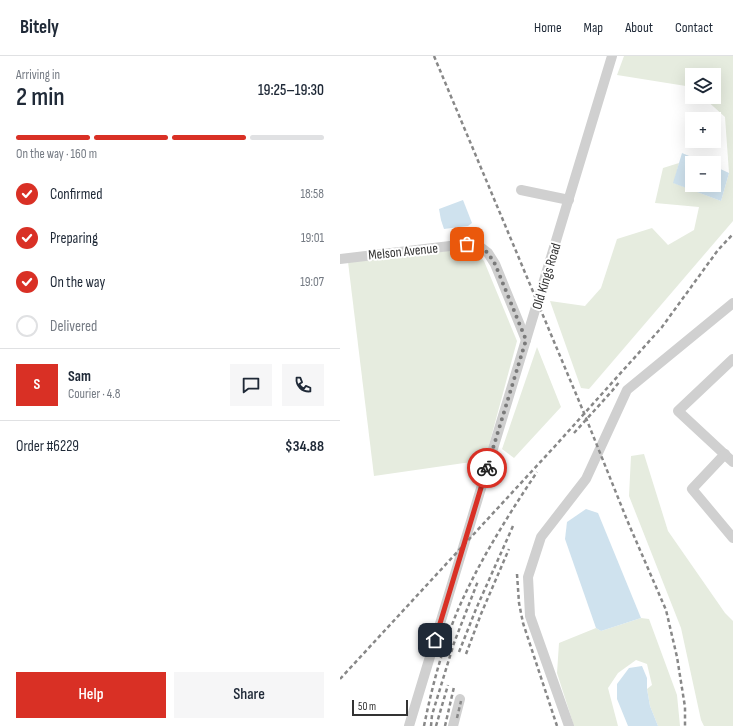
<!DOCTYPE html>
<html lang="en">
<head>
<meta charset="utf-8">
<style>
  body { margin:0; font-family:"Sofia Sans Condensed",sans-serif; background:#f6f6f7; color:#1f2937; height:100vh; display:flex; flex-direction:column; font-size:15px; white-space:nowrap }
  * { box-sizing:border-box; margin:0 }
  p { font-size:13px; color:#747a83 }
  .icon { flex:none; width:22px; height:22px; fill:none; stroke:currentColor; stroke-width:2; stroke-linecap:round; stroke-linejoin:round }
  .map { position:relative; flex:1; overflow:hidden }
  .panel { display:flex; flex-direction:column; background:#fff; width:340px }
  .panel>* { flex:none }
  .buttons { position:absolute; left:345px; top:12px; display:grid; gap:8px }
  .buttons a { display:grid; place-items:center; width:36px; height:36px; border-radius:0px; background:#fff; box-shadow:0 4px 16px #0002; font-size:20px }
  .scale { position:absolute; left:12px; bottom:10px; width:56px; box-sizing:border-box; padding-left:4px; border:2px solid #333; border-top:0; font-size:11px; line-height:14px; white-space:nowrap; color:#333; -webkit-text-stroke:3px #fff; paint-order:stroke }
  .pin { position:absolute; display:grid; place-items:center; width:34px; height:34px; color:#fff; margin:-17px; border-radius:8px; box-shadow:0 2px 6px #0006 }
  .courier { position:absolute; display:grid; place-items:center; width:40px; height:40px; margin:-20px; border:3px solid #d93025; border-radius:50%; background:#fff; color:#222; box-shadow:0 1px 5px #0007 }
  .headline em { font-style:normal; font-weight:600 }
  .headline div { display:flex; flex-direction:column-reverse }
  .headline { display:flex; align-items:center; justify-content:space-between; height:68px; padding:0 16px }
  h1 { font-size:26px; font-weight:600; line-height:30px }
  .bar { display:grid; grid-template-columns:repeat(4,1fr); gap:6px 4px; align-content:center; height:48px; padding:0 16px }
  .bar i { height:5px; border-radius:3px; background:#e0e1e3 }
  .bar .current { background:#d93025 }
  .bar p { grid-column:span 4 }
  .line { display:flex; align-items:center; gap:10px; padding:0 16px; border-top:1px solid #e0e1e3 }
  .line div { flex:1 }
  .round { display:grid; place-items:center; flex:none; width:42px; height:42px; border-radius:0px; background:#f6f6f7 }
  ol { padding:0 16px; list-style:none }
  li { display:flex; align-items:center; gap:12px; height:44px }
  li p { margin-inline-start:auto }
  li .icon { padding:4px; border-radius:50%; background:#d93025; color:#fff; stroke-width:4 }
  li:last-child { color:#747a83 }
  li i { width:22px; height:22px; border:2px solid #e0e1e3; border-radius:50% }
  .button { display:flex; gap:8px; margin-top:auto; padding:8px 16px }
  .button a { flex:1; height:46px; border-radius:0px; background:#d93025; color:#fff; font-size:16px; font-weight:600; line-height:46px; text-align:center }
  .button a+a { background:#f6f6f7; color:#1f2937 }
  header { display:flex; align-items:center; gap:24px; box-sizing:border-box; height:56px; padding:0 20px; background:#fff; border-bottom:1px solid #e0e1e3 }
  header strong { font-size:19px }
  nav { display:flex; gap:22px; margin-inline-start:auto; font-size:14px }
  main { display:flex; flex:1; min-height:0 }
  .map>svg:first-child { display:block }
  .green { fill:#e6ecdf }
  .water { fill:#cfe2ee }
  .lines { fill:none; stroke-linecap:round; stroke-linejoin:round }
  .minor { stroke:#d0d0d0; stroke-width:10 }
  .rail { stroke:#888; stroke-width:2.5; stroke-dasharray:4 3; stroke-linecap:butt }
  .done { stroke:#7a7a7a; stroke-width:4; stroke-dasharray:0 7.2 }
  .route { stroke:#d93025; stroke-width:5 }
  .labels { text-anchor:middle; stroke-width:4; stroke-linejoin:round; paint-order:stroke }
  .street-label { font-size:14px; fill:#333; stroke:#fff }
</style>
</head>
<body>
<header>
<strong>Bitely</strong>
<nav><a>Home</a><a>Map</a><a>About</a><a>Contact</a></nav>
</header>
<main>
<section class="panel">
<div class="headline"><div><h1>2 min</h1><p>Arriving in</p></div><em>19:25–19:30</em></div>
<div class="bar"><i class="current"></i><i class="current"></i><i class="current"></i><i></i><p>On the way · 160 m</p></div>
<ol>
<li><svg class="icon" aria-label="check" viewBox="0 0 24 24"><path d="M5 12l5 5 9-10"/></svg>Confirmed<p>18:58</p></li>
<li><svg class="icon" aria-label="check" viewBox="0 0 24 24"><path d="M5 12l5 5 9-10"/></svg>Preparing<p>19:01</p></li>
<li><svg class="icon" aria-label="check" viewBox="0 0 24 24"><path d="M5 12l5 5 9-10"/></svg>On the way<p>19:07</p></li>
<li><i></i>Delivered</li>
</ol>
<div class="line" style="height:72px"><b class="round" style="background:#d93025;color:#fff">S</b><div><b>Sam</b><p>Courier · 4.8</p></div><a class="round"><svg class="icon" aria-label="chat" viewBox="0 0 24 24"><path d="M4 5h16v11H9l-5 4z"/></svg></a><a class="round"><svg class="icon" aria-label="phone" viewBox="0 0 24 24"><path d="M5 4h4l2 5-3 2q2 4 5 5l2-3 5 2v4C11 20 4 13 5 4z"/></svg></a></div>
<div class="line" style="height:52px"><div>Order #6229</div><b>$34.88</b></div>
<div class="button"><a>Help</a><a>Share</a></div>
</section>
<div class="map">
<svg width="393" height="670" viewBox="0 0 393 670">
  <rect width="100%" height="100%" fill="#fff"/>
  <g class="green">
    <polygon points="284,0 393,0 393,165 249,333 241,332 210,245 245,250 261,232 277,183 312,172 328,189 354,174 359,151 315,147 323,112 339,107 334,127 381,145 389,117 385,61 363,41 374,41 374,19 352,19 352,31 277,19"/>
    <polygon points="132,192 144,205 177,285 145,404 34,420 8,206"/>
    <polygon points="197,291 221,351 174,402 162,393"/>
    <polygon points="304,398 328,475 385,557 393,565 393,670 364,670 361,664 341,572 289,440 291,400"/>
    <polygon points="301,562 309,563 337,639 340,670 318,670 310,650 307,633 312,629 307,608 296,604 278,617 268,632 278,670 234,670 217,617 219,587 256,572 261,575"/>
  </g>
  <g class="water">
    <polygon points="342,97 366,107 352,107 352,129 374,129 374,110 389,117 381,145 333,127"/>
    <polygon points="123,144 132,167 128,170 104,173 101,164 99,153"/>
    <polygon points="246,453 258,457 301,562 261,575 256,572 225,483 227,466"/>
    <polygon points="302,610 307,622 307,633 310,650 318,670 288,670 277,643 277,628 289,612"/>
  </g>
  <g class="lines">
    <g class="minor">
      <polyline points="181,134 229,144"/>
      <polyline points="0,203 127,188 139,190 148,197 155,208 186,284"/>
      <polyline points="393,303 338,355 393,406"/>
      <polyline points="385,398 352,433 393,482"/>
      <polyline points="69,670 272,0"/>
      <polyline points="113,670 120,643"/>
      <polyline points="229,670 190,560 188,521 201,481 246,423 287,334 393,247"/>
    </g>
    <g class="rail">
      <polyline points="94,0 244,357 287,464 326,554 337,601 345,651 345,670"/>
      <polyline points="234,377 272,335 280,325"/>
      <polyline points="177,518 179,547 183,567 217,670"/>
      <polyline points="119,596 136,553 173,470"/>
      <polyline points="126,598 141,558 169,493"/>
      <polyline points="0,623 216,389 322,271 378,194 393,178"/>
      <polyline points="117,662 121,645"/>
      <path d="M84 670C92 631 102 593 117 556 138 507 167 461 197 416"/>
      <polyline points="91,670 92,659 114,587 138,525"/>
      <polyline points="96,670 108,629"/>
      <polyline points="105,670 114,631"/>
    </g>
  </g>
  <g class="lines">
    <polyline class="done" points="127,188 139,190 148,197 155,208 186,284 147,412"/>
    <polyline class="route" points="95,584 147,412"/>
  </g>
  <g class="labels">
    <g class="street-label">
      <text transform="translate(63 195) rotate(-6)" y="5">Melson Avenue</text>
      <text transform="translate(206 220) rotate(-73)" y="5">Old Kings Road</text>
    </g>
  </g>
</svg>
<div class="buttons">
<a><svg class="icon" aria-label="layers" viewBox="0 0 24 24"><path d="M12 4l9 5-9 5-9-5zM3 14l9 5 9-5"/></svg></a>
<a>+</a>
<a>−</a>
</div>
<div class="scale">50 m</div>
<div class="pin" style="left:127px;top:188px;background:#ea580c"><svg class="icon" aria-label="bag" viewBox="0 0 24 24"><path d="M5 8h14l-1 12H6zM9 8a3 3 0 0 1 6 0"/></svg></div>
<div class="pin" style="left:95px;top:584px;background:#1f2937"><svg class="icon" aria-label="home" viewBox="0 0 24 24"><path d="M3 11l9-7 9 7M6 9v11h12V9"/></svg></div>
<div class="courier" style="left:147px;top:412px"><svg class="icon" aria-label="bike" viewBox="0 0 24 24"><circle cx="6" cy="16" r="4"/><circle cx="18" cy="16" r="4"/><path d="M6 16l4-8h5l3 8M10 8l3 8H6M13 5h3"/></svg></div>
</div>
</main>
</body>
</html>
